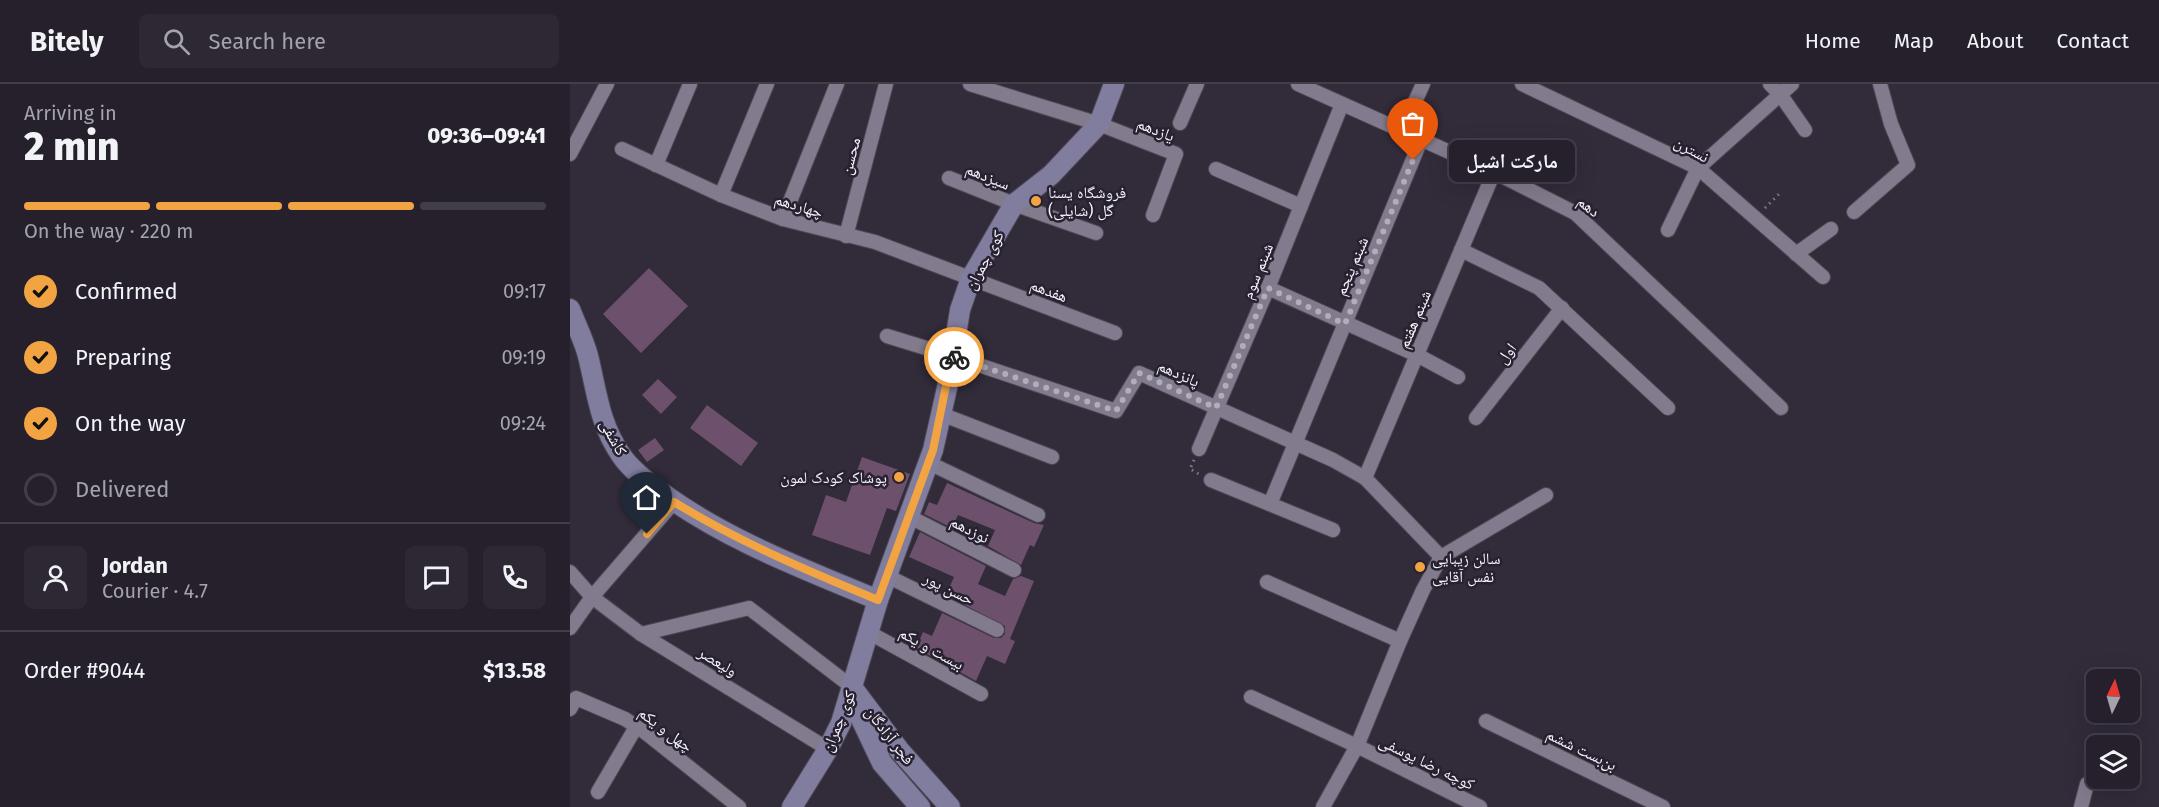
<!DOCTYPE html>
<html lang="en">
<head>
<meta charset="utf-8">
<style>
  body { margin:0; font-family:"Fira Sans","Noto Naskh Arabic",sans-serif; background:#2d2834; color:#f1f3f6; height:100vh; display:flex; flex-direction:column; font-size:22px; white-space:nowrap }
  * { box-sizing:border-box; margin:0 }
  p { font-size:20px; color:#a3a3a9 }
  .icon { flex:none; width:33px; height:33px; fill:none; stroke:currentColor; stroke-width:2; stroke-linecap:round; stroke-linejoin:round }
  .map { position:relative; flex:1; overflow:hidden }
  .side { display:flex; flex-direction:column; background:#25202c; width:570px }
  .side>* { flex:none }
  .needle { width:39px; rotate:5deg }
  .tools { position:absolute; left:1516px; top:585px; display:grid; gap:12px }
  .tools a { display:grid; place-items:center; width:54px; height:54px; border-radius:9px; background:#25202c; box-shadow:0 6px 24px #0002,0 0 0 2px #423e48; font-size:30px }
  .pin { position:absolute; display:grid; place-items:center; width:51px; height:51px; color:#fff; margin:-62px -26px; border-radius:50% 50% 50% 0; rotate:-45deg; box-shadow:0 0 6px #0007 }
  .pin .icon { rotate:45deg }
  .courier { position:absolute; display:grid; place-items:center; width:60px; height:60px; margin:-30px; border:4px solid #f3a442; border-radius:50%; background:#fff; color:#222; box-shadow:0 2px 8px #0007 }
  .bubble { position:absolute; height:42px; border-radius:9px; background:#25202c; box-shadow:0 6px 24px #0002,0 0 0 2px #423e48; font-size:20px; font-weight:800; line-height:42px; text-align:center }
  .summary em { font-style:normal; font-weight:800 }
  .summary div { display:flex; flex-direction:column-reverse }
  .summary { display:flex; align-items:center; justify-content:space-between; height:102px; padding:0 24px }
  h1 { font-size:39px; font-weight:800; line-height:45px }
  .bar { display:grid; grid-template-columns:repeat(4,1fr); gap:9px 6px; align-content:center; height:72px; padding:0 24px }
  .bar i { height:8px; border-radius:4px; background:#423e48 }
  .bar .active { background:#f3a442 }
  .bar p { grid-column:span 4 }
  .line { display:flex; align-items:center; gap:15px; padding:0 24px; border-top:2px solid #423e48 }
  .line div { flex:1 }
  .round { display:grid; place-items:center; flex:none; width:63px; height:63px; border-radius:9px; background:#2d2834 }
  ol { padding:0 24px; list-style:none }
  li { display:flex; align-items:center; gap:18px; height:66px }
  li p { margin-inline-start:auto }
  li .icon { padding:6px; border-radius:50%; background:#f3a442; color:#111; stroke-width:4 }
  li:last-child { color:#a3a3a9 }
  li i { width:33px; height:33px; border:3px solid #423e48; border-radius:50% }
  header { display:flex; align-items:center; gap:36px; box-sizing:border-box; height:84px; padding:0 30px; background:#25202c; border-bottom:2px solid #423e48 }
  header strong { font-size:28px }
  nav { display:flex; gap:33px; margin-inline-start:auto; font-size:21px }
  .search { width:420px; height:54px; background:#2d2834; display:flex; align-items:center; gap:15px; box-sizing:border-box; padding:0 21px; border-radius:9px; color:#a3a3a9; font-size:22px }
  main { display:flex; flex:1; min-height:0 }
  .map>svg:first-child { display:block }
  .building { fill:#6d506c }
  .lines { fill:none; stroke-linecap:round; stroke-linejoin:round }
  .street-casing { stroke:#4e4956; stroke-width:16 }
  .secondary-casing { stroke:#4e4956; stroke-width:22 }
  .path { stroke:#837e8b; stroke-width:3; stroke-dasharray:1.5 4.5; stroke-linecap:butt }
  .street { stroke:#827b8d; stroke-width:14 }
  .secondary { stroke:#807d9f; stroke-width:20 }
  .done { stroke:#b1adb9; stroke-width:6; stroke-dasharray:0 10.8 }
  .route { stroke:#f3a442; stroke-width:8 }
  .poi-dot { fill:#f3a442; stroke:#272130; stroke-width:2 }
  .labels { text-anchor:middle; stroke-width:5; stroke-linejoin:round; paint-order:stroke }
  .street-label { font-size:16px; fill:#f6f3fd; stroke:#272130 }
  .poi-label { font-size:16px; fill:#f6f3fd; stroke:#272130; text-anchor:start }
</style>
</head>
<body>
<header>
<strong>Bitely</strong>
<div class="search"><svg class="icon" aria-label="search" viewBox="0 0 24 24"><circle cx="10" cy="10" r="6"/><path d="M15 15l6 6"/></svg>Search here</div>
<nav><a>Home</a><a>Map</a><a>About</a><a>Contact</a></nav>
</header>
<main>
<section class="side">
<div class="summary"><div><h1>2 min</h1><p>Arriving in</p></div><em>09:36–09:41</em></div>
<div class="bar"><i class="active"></i><i class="active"></i><i class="active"></i><i></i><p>On the way · 220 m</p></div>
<ol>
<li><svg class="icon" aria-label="check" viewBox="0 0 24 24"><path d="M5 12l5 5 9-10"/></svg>Confirmed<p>09:17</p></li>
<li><svg class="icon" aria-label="check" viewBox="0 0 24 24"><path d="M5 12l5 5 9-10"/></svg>Preparing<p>09:19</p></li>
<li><svg class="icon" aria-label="check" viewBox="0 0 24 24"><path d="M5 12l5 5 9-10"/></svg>On the way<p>09:24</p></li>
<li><i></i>Delivered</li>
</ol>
<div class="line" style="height:108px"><a class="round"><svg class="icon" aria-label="person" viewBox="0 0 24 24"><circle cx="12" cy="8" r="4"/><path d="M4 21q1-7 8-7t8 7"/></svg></a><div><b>Jordan</b><p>Courier · 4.7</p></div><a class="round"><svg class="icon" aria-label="chat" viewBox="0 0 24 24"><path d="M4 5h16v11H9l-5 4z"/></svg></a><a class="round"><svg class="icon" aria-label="phone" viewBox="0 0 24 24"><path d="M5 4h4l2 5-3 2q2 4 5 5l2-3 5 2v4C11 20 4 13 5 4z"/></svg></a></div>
<div class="line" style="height:78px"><div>Order #9044</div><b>$13.58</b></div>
</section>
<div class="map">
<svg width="1589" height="723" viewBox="0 0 1589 723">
  <rect width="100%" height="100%" fill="#312b3a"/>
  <g class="building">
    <polygon points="79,184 118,222 71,269 33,230"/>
    <polygon points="88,295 107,313 91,330 72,311"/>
    <polygon points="137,321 188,359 171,382 120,344"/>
    <polygon points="85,354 94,366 77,378 68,366"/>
    <polygon points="292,373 340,390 326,427 317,424 300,471 242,451 256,411 276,418"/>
    <polygon points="377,399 464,439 474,441 464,463 460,461 451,481 418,462 425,446 388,431 382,444 354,430 359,418 367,421"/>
    <polygon points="350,448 416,482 408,500 435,512 443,495 451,492 464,497 440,555 445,557 435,580 417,572 406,597 346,564 353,548 362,552 372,529 424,554 431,554 435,550 435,542 376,511 384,493 339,473"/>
  </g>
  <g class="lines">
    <g class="street-casing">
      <g id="street">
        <polyline points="400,0 529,40 606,70 583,131"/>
        <polyline points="728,0 924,88 1005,129 1211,324"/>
        <polyline points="952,0 1128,84 1253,193"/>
        <polyline points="1200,0 1210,10 1235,46"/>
        <polyline points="610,39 627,0"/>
        <polyline points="832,46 853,0"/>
        <polyline points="52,65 151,111 213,135 305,158 545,249"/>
        <polyline points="0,70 37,0"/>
        <polyline points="86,81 120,0"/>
        <polyline points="646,85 731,122"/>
        <polyline points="379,94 444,120 526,149"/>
        <polyline points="151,111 197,0"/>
        <polyline points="1284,128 1338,81 1321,40 1310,0"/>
        <polyline points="213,135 267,0"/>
        <polyline points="1098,146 1128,84 1222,0"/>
        <polyline points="276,152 316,0"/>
        <polyline points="891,166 969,204 1098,324"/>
        <polyline points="1226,170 1261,145"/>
        <polyline points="698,204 847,271 888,293"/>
        <polyline points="317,252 382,272 546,327 569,289 763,376 795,394 871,473"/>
        <polyline points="371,330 482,373"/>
        <polyline points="906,334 992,224"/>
        <polyline points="629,365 698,204 772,20"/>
        <polyline points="359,379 468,431"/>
        <polyline points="795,394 924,88"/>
        <polyline points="641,396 763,446"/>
        <polyline points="700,420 851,56"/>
        <polyline points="340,433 444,486"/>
        <polyline points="0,488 22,513 71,550 258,665"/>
        <polyline points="317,492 427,546"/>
        <polyline points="697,498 830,557"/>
        <polyline points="0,544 22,513 104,418"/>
        <polyline points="298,548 411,610"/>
        <polyline points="71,550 179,524 282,603"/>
        <polyline points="681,613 787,662 830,557 853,506 871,473 976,411"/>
        <polyline points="0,625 6,614 55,635 76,649 169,723"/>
        <polyline points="916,637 1093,723"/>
        <polyline points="28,708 66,643"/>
        <polyline points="753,723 787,662 910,723"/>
        <polyline points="1511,723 1517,700"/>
      </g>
    </g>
    <g class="secondary-casing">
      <g id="secondary">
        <path d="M0 225C6 241 14 256 18 272 27 308 29 339 51 371 61 386 77 398 91 408 156 456 234 485 308 516"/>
        <polyline points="282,603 330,667 380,723"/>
        <polyline points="285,614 292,637 312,679 350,723"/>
        <polyline points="222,723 258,665 271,639 308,516 363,366 379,295 390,226 401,194 444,120 481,91 529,40 544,0"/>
      </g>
    </g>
    <g class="path">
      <polyline points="1195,124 1209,110"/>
      <polyline points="624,376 620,385 629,390"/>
    </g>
    <use href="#street" class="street"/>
    <use href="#secondary" class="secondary"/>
  </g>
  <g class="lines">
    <polyline class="done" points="384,273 546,327 569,289 646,324 698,204 775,240 843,76"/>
    <path class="route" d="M77 450 104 418C169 458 238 487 308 516L363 366 382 272 384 273"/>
  </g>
  <g class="poi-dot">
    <circle cx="466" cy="117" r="6"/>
    <circle cx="329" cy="393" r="6"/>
    <circle cx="850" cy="483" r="6"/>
  </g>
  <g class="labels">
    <g class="street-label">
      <text transform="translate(586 45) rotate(22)" y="6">یازدهم</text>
      <text transform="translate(1122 65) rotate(29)" y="6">نسترن</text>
      <text transform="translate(280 72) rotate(-75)" y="6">محسن</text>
      <text transform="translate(418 92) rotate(22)" y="6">سیزدهم</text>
      <text transform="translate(229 121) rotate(17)" y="6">چهاردهم</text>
      <text transform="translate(1019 122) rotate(38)" y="6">دهم</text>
      <text transform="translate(414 176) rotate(-62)" y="6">کوی چمران</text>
      <text transform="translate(781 182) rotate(-67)" y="6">شبنم پنجم</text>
      <text transform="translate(687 187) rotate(-68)" y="6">شبنم سوم</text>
      <text transform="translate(479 206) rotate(21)" y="6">هفدهم</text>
      <text transform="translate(844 235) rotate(-67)" y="6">شبنم هفتم</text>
      <text transform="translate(936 269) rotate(-52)" y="6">اول</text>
      <text transform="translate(609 289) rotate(24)" y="6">پانزدهم</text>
      <text transform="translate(44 353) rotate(61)" y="6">کاشفی</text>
      <text transform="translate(400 445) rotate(27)" y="6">نوزدهم</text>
      <text transform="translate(379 504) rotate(26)" y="6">حسن پور</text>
      <text transform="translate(362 564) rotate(29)" y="6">بیست و یکم</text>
      <text transform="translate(148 577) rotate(31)" y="6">ولیعصر</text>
      <text transform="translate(268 637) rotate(-68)" y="6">کوی چمران</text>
      <text transform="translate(96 645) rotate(37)" y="6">چهل و یکم</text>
      <text transform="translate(320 651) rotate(52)" y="6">فجر آزادگان</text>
      <text transform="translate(1012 665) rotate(26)" y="6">بن‌بست ششم</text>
      <text transform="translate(857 678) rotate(26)" y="6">کوچه رضا یوسفی</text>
    </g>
    <g class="poi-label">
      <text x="478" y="114">فروشگاه یسنا<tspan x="478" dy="18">گل (شایلی)</tspan></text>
      <text x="317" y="399" text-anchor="end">پوشاک کودک لمون</text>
      <text x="862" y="480">سالن زیبایی<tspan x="862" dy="18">نفس آقایی</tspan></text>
    </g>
  </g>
</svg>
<div class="tools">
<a><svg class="needle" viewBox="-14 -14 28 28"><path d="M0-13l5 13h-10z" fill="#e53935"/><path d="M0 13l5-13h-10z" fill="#a3a3a9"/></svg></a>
<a><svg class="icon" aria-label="layers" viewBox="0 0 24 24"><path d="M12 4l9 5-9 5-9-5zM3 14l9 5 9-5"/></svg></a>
</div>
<div class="pin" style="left:843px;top:76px;background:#ea580c"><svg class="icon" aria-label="bag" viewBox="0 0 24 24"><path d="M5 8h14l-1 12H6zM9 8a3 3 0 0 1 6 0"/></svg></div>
<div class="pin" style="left:77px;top:450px;background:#1f2937"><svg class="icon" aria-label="home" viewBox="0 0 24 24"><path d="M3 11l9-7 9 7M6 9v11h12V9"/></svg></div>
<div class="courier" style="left:384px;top:273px"><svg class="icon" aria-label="bike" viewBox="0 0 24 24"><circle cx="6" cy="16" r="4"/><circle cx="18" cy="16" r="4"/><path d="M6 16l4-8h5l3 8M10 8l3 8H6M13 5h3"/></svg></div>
<div class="bubble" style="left:879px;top:56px;width:126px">مارکت اشیل</div>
</div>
</main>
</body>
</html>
